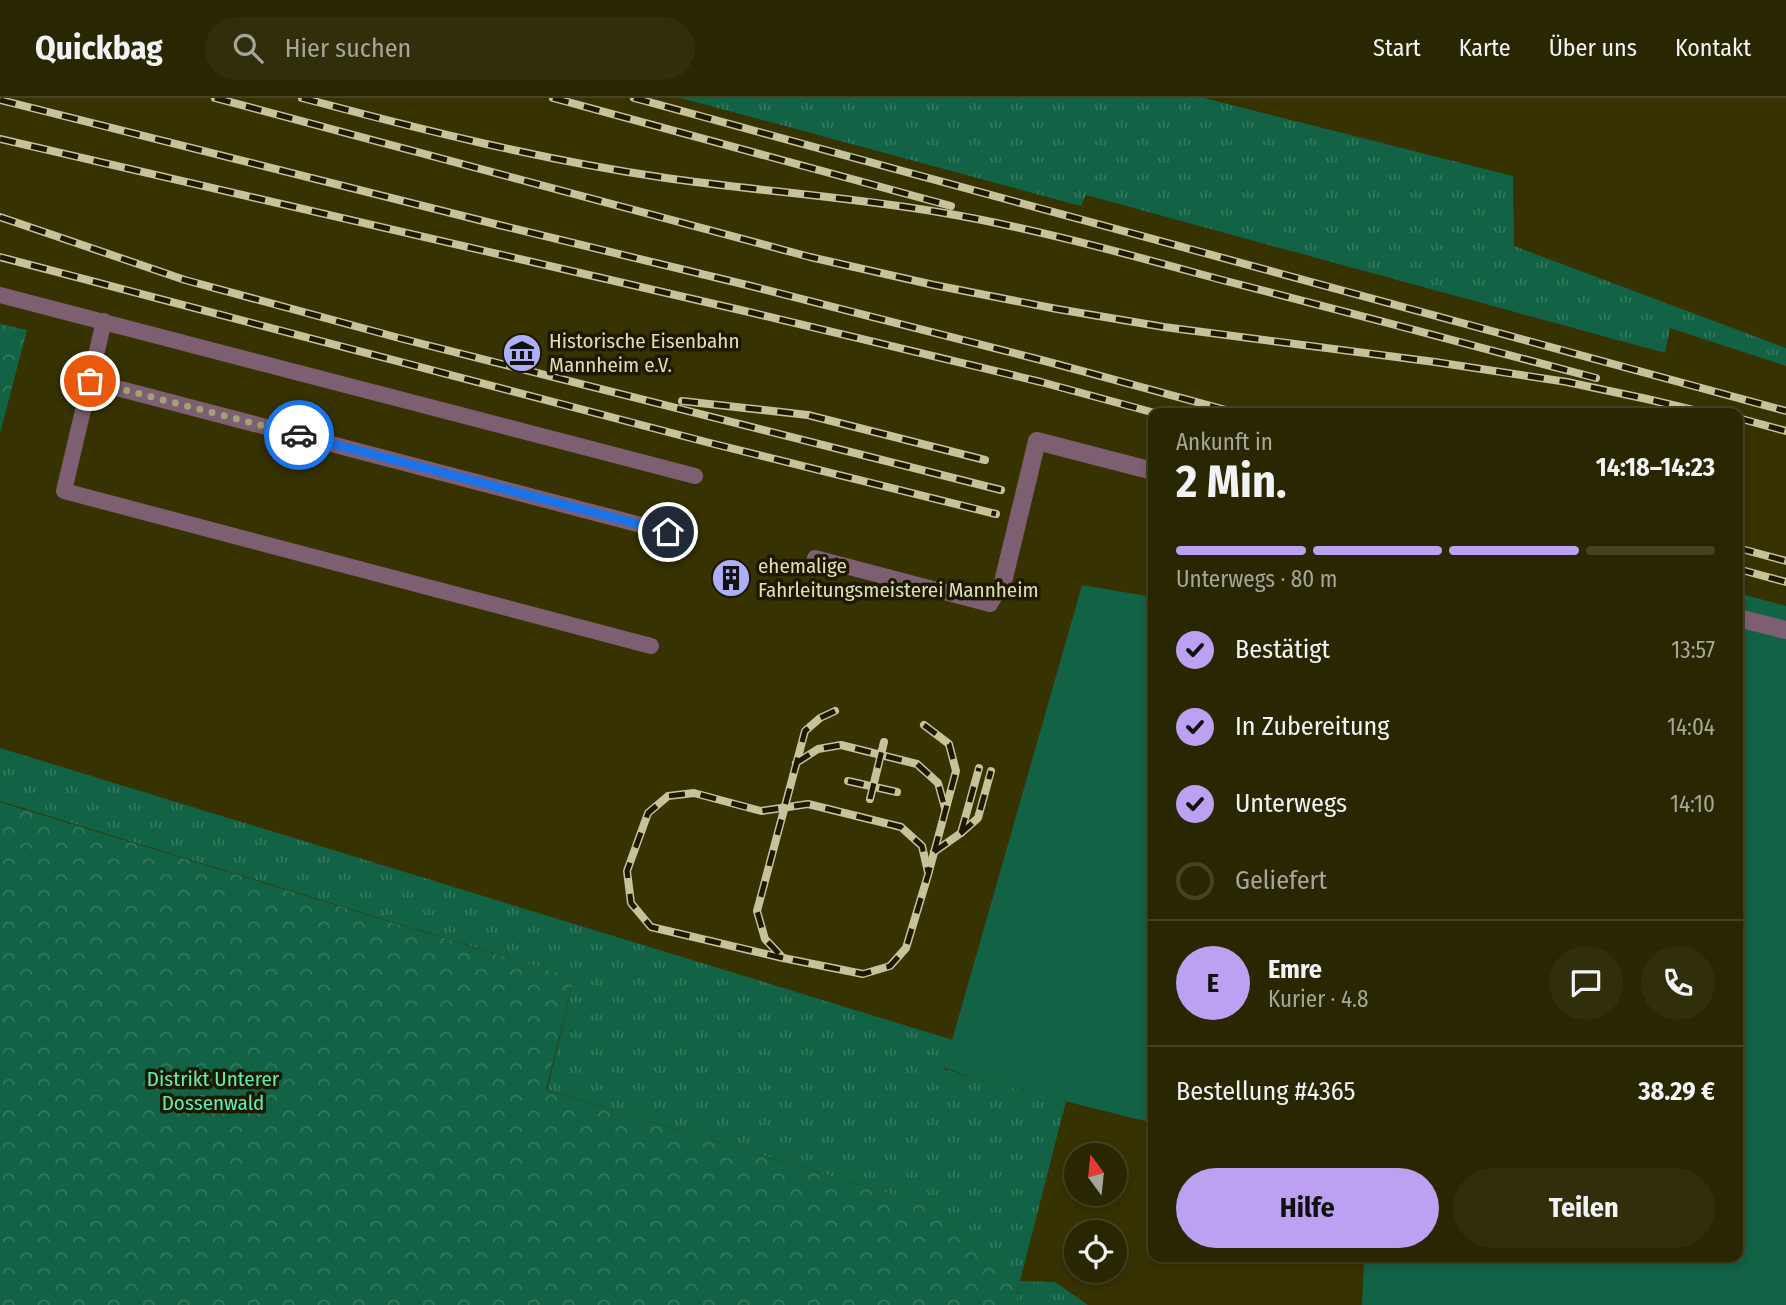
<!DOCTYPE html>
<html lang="de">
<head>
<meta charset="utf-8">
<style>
  body { margin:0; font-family:"Fira Sans Condensed",sans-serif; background:#312e0c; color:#f1f3f6; height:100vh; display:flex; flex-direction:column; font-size:26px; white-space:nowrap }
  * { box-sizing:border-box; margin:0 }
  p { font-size:23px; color:#a5a599 }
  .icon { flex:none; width:38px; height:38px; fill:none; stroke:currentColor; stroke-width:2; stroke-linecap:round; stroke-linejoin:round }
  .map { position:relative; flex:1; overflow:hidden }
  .sheet { position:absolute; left:1148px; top:310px; width:595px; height:854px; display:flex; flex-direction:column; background:#292602; border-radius:14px; box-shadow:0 4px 10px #0003,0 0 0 2px #454324 }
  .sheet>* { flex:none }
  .needle { width:46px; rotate:345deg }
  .controls { position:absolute; left:1064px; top:1045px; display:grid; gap:14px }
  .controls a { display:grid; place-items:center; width:63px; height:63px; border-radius:50%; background:#292602; box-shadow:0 4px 10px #0003,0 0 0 2px #454324; font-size:35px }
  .pin { position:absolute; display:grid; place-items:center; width:60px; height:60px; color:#fff; margin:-30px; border:4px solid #fff; border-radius:50%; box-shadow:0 2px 7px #0007 }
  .courier { position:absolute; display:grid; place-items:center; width:70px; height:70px; margin:-35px; border:5px solid #1a73e8; border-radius:50%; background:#fff; color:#222; box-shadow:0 2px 9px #0007 }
  .headline em { font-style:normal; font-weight:700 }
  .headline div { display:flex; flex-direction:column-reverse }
  .headline { display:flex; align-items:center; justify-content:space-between; height:119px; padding:0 28px }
  h1 { font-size:46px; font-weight:700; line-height:52px }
  .bar { display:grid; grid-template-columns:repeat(4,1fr); gap:10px 7px; align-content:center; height:84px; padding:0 28px }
  .bar i { height:9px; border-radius:5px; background:#454324 }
  .bar .active { background:#bca0f2 }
  .bar p { grid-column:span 4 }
  .line { display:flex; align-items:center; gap:18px; padding:0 28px; border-top:2px solid #454324 }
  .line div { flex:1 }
  .round { display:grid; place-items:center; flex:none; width:74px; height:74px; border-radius:37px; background:#312e0c }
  ol { padding:0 28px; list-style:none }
  li { display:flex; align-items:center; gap:21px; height:77px }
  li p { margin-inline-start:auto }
  li .icon { padding:7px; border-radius:50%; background:#bca0f2; color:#111; stroke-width:4 }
  li:last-child { color:#a5a599 }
  li i { width:38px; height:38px; border:4px solid #454324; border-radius:50% }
  .cta { display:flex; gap:14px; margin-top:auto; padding:14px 28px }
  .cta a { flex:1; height:80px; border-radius:42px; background:#bca0f2; color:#111; font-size:28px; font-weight:700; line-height:80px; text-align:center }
  .cta a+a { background:#312e0c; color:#f1f3f6 }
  header { display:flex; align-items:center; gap:42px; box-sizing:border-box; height:98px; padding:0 35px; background:#292602; border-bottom:2px solid #454324 }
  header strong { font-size:33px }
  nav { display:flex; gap:38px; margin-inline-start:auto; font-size:24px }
  .search { width:490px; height:63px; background:#312e0c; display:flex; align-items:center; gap:18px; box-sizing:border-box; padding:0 24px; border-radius:38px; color:#a5a599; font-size:26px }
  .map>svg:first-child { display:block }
  .grass { fill:url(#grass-tufts) }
  .forest { fill:url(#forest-crowns) }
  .garden { fill:#126245 }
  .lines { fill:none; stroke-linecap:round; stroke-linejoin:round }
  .service { stroke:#7e5f71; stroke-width:16 }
  .minor { stroke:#7e5f71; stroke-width:18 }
  .rail-casing { stroke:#c6c299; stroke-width:8 }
  .rail { stroke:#1c1901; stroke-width:5; stroke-dasharray:16; stroke-linecap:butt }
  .done { stroke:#a5a176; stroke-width:7; stroke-dasharray:0 12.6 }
  .route { stroke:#1a73e8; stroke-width:9 }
  .labels { text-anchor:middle; stroke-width:7; stroke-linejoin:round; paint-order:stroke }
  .poi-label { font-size:21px; fill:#e0ddb5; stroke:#1c1901; text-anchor:start }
  .park-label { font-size:21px; fill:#5defb5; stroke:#1c1901 }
</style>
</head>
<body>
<header>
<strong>Quickbag</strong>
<div class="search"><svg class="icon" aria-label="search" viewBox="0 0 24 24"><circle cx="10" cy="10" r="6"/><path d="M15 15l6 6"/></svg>Hier suchen</div>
<nav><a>Start</a><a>Karte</a><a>Über uns</a><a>Kontakt</a></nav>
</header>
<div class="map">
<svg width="1786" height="1207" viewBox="0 0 1786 1207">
  <defs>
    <pattern id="grass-tufts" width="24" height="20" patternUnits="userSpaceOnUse" patternTransform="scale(1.75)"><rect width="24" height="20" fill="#126245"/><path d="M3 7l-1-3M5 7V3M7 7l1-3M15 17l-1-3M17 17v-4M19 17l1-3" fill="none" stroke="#34785e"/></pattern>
    <pattern id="forest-crowns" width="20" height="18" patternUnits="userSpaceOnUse" patternTransform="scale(1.75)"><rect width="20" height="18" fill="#126245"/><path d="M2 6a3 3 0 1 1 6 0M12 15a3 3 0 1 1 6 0" fill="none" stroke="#34785e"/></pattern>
  </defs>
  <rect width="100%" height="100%" fill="#373202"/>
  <g class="grass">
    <polygon points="681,0 1204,0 1513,78 1514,148 1786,250 1786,268 1670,230 1665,255 1086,97 1081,108"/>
    <polygon points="0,650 953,942 944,971 976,981 1066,1003 1020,1183 1055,1184 1088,1207 1015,1207 1020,1184 929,1108 547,992 574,880 0,703"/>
  </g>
  <g class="forest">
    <polygon points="0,226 27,232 0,335"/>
    <polygon points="0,704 574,880 546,992 929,1108 1020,1184 1015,1207 0,1207"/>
  </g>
  <g class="garden">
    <polygon points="1082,487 1153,499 1153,1025 976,981 944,970"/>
    <polygon points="1738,495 1786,508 1786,1207 1362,1207 1364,1159 1738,1158"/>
  </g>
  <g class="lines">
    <g class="service">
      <polyline points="0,197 695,378"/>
      <polyline points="104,223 64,393 651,548"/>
      <polyline points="90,283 668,434"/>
      <polyline points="815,460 990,506 1003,484"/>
    </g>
    <g class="minor">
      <polyline points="1003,484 1037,343 1153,373"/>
      <polyline points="1738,520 1786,532"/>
    </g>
    <g class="rail-casing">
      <g id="rail">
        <polyline points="215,0 810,159 934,187 1057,211 1164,229 1435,264 1567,284 1647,301 1706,315"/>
        <path d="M302 0C422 32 543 62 666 80 758 93 851 99 944 115 1038 131 1130 157 1222 182 1347 214 1471 247 1596 280"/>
        <polyline points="553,0 951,108"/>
        <polyline points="634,0 1786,313"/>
        <polyline points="0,2 499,127 751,188 1045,263 1237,315"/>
        <polyline points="0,41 749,214 1041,284 1155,315"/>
        <polyline points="0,119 185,182 399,240 1001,392"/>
        <polyline points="0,159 710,345 996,416"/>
        <polyline points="682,303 808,317 985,362"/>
        <polyline points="1738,320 1786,333"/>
        <polyline points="1738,450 1786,463"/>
        <polyline points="1738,471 1786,484"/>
        <polyline points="835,613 820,620 805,633 757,813 765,841 783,860 863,876 890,868 906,850 928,777 956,673 949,646 924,627"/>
        <polyline points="796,665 818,651 841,647 917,666 938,685 945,710"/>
        <polyline points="848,683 897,694"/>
        <polyline points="870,701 884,644"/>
        <polyline points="961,735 979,670"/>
        <polyline points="934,754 961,735 978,720 991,673"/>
        <polyline points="783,860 651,829 631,805 627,773 648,715 668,698 694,695 761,713 808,706 901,729 922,748 928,774"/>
      </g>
    </g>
    <use href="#rail" class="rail"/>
  </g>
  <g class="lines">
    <polyline class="done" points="90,283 299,337"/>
    <polyline class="route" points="299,337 668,434"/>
  </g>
  <defs>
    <g id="museum-disc" transform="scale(2.0125)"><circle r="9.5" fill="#aeaefa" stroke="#1c1901"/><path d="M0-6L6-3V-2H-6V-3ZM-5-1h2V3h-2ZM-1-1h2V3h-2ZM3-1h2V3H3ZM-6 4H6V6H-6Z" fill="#111"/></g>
    <g id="building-disc" transform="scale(2.0125)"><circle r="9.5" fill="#aeaefa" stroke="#1c1901"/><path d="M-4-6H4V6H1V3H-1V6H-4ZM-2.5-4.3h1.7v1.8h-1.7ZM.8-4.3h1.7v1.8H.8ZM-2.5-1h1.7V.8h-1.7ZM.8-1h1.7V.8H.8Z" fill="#111"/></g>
  </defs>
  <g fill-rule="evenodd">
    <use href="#museum-disc" x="522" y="255"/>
    <use href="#building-disc" x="731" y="480"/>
  </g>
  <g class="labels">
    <g class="poi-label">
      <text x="549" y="250">Historische Eisenbahn<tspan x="549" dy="24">Mannheim e.V.</tspan></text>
      <text x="758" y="475">ehemalige<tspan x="758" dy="24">Fahrleitungsmeisterei Mannheim</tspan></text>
    </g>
    <g class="park-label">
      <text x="213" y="988">Distrikt Unterer<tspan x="213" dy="24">Dossenwald</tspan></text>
    </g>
  </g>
</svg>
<div class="controls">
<a><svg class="needle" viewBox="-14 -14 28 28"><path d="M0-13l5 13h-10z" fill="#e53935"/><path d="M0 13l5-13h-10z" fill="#a5a599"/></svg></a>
<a><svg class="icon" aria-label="locate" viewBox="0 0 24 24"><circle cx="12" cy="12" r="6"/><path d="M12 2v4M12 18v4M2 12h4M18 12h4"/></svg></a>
</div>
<div class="pin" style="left:90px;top:283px;background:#ea580c"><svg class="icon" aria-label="bag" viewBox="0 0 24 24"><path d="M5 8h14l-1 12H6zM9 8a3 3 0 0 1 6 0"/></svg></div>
<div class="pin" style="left:668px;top:434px;background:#1f2937"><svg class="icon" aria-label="home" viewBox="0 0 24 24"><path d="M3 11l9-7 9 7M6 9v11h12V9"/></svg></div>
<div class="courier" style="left:299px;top:337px"><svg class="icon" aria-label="car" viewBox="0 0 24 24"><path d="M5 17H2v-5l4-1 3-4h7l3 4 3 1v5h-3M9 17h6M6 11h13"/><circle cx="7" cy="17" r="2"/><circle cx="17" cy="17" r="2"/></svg></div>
<section class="sheet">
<div class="headline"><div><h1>2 Min.</h1><p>Ankunft in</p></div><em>14:18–14:23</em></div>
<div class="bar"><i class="active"></i><i class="active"></i><i class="active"></i><i></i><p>Unterwegs · 80 m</p></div>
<ol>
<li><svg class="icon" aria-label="check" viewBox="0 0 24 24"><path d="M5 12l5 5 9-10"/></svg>Bestätigt<p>13:57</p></li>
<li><svg class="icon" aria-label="check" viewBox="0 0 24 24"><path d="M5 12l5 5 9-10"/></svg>In Zubereitung<p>14:04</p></li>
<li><svg class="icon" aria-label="check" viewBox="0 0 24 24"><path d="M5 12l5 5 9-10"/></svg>Unterwegs<p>14:10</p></li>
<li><i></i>Geliefert</li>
</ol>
<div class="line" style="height:126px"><b class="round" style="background:#bca0f2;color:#111">E</b><div><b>Emre</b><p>Kurier · 4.8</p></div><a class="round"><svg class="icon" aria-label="chat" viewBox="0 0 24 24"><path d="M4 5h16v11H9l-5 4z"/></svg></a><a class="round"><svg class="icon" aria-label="phone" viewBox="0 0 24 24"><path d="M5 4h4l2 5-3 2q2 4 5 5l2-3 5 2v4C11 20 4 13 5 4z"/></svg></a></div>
<div class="line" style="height:91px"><div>Bestellung #4365</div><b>38.29 €</b></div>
<div class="cta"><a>Hilfe</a><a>Teilen</a></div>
</section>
</div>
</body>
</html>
